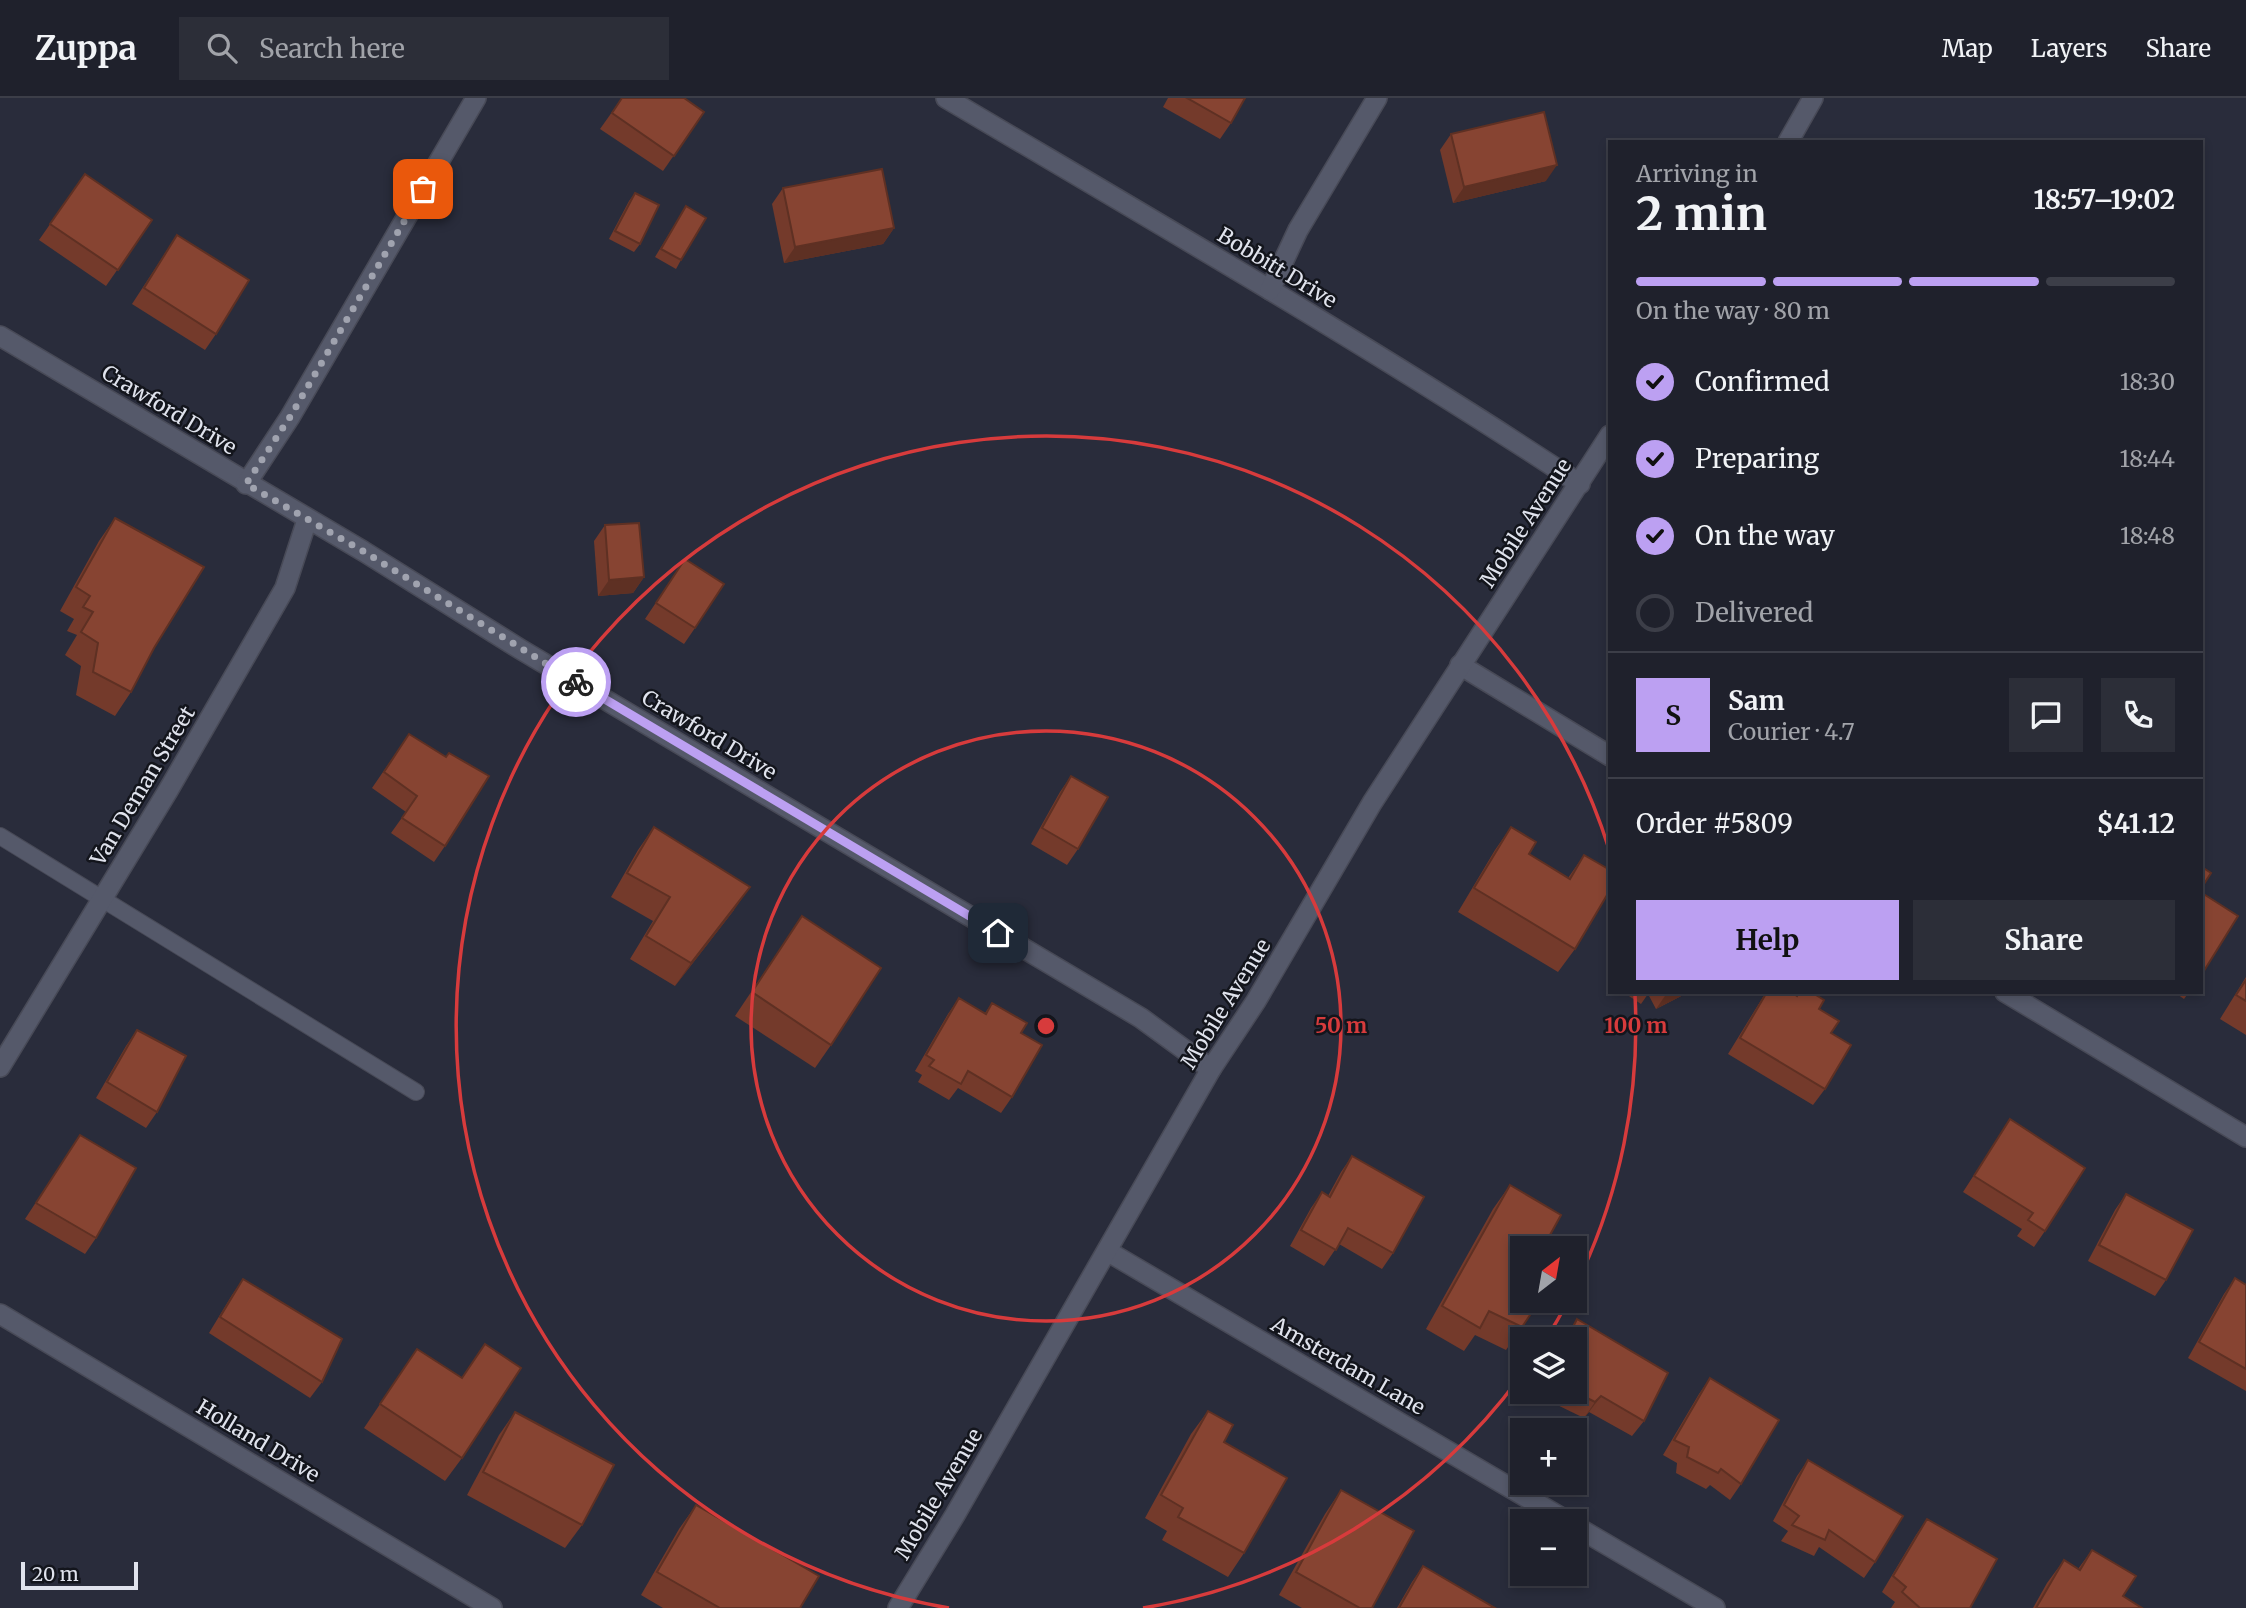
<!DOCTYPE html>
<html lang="en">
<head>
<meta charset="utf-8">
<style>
  body { margin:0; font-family:Merriweather,serif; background:#2c2e38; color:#f1f3f6; height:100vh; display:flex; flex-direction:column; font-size:26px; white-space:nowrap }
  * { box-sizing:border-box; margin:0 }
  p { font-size:23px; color:#a1a3a9 }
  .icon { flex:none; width:38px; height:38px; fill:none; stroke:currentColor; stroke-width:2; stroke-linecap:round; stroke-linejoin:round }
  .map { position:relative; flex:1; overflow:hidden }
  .drawer { position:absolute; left:1608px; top:42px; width:595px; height:854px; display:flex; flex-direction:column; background:#1f212c; border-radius:0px; box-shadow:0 4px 10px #0003,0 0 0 2px #3c3e48 }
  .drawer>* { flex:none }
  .needle { width:46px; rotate:31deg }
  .fabs { position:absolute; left:1510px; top:1138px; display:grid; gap:14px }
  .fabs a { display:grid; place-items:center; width:77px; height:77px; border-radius:0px; background:#1f212c; box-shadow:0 4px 10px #0003,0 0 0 2px #3c3e48; font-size:35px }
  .scale { position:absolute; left:21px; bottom:18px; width:117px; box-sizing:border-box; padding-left:7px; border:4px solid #e0e3ed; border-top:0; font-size:19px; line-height:24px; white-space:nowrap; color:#e0e3ed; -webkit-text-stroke:5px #13151c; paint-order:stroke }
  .pin { position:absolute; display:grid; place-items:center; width:60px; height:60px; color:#fff; margin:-30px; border-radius:14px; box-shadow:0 4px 10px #0006 }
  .courier { position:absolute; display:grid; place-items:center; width:70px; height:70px; margin:-35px; border:5px solid #bca0f2; border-radius:50%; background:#fff; color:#222; box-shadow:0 2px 9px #0007 }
  .head em { font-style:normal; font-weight:700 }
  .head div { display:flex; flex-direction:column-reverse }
  .head { display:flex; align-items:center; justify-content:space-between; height:119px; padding:0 28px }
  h1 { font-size:46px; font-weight:700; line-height:52px }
  .bar { display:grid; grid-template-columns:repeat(4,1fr); gap:10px 7px; align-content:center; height:84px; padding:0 28px }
  .bar i { height:9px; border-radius:5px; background:#3c3e48 }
  .bar .selected { background:#bca0f2 }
  .bar p { grid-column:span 4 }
  .line { display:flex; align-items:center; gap:18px; padding:0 28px; border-top:2px solid #3c3e48 }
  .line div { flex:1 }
  .round { display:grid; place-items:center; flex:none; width:74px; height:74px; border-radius:0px; background:#2c2e38 }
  ol { padding:0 28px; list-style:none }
  li { display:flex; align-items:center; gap:21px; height:77px }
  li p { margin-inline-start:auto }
  li .icon { padding:7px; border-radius:50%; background:#bca0f2; color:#111; stroke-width:4 }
  li:last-child { color:#a1a3a9 }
  li i { width:38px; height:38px; border:4px solid #3c3e48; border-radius:50% }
  .primary-button { display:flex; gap:14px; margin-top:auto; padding:14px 28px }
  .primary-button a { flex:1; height:80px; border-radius:0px; background:#bca0f2; color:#111; font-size:28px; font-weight:700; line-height:80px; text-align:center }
  .primary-button a+a { background:#2c2e38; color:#f1f3f6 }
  header { display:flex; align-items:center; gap:42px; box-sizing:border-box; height:98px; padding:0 35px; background:#1f212c; border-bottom:2px solid #3c3e48 }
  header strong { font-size:33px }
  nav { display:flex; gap:38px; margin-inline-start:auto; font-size:24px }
  .search { width:490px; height:63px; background:#2c2e38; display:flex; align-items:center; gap:18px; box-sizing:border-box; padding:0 24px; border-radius:0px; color:#a1a3a9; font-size:26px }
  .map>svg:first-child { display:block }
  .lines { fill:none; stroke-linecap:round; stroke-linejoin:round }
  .service-casing { stroke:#484a57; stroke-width:18 }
  .minor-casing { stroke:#484a57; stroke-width:22 }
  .tertiary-casing { stroke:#484a57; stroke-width:22 }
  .service { stroke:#55596a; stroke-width:16 }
  .minor { stroke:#55596a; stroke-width:19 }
  .tertiary { stroke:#55596a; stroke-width:19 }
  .wall { fill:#743a2b }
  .shaded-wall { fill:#5e3023 }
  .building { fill:#874432; stroke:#5e3023; stroke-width:2 }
  .done { stroke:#a0a3af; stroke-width:7; stroke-dasharray:0 12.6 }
  .route { stroke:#bca0f2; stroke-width:9 }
  .ring { fill:none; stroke:#d73b3c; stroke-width:3.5 }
  .labels { text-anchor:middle; stroke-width:5; stroke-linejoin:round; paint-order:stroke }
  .street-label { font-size:21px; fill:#e0e3ed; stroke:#13151c }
  .centre { fill:#d73b3c; stroke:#13151c; stroke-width:3.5 }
  .ring-label { font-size:21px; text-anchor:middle; font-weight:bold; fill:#d73b3c; stroke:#13151c; stroke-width:5; stroke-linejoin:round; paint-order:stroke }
</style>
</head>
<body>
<header>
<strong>Zuppa</strong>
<div class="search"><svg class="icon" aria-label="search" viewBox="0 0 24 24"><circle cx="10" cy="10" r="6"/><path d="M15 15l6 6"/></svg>Search here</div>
<nav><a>Map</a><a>Layers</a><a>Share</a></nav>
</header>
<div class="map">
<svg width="2246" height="1510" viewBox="0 0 2246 1510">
  <rect width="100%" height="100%" fill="#292c3b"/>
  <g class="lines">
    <g class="service-casing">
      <polyline id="service" points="0,738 416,994"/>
    </g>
    <g class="minor-casing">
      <g id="minor">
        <path d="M946 0C1159 126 1374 250 1580 386"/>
        <polyline points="1270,192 1298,132 1377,0"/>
        <polyline points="0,238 363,453 520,551 1141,920 1211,971"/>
        <polyline points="246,386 290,319 476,0"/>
        <polyline points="1460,567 1610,658"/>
        <polyline points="2005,894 2246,1039"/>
        <polyline points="0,969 169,691 285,490 307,422"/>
        <polyline points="1107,1153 1567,1423"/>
        <polyline points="0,1216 492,1510"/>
        <polyline points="1575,1428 1715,1510"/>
      </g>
    </g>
    <g class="tertiary-casing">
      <g id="tertiary">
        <polyline points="1788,44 1813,0"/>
        <polyline points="898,1510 955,1417 1211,971 1256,903 1372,705 1610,337"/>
      </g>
    </g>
    <use href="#service" class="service"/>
    <use href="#minor" class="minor"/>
    <use href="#tertiary" class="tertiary"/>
  </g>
  <g class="wall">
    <polygon points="622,0 704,14 663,73 600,31"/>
    <polygon points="1168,0 1245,0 1231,25 1220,41 1163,9"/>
    <polygon points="1451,36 1546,83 1453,105 1440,52"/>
    <polygon points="85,76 152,122 106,188 39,142"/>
    <polygon points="783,90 894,130 883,146 784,165 772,106"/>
    <polygon points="635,95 640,146 634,154 609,141 629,103"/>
    <polygon points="686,108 681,162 676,171 655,159"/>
    <polygon points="177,137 216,236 205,252 132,206"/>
    <polygon points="115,420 154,550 131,594 115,618 76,597 81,568 65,557 77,537 67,533 74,521 60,513 99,443"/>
    <polygon points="605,427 644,479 633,495 598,498 594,443"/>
    <polygon points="685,461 695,530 684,546 645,521"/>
    <polygon points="409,636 446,659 445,748 434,764 391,735 406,714 372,690"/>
    <polygon points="1071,678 1078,751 1067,767 1031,746 1060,694"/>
    <polygon points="654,729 734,812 675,888 630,861 653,823 611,799 638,752"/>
    <polygon points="1511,729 1529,756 1568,780 1584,757 1575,851 1558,874 1458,814 1495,752"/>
    <polygon points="802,818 831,947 815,970 735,918"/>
    <polygon points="2246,879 2246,937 2220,921"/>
    <polygon points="1623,894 1689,894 1656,911 1648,896 1641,906"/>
    <polygon points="1766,894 1791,894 1796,897 1798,894 1819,911 1831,935 1825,991 1813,1007 1728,956"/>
    <polygon points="2174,894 2189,894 2184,901"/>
    <polygon points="959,900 985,915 992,905 1021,935 1012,999 1001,1015 958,990 949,1002 918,984 922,977 915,973 948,916"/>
    <polygon points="137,932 157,1014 146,1030 96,1000 126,948"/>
    <polygon points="2010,1021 2045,1133 2034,1149 2017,1138 2022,1131 1963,1094"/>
    <polygon points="80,1037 96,1140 85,1156 25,1121"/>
    <polygon points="1352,1058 1393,1155 1382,1171 1339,1146 1324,1168 1290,1148 1311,1110 1322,1094 1328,1098 1341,1074"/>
    <polygon points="1510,1087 1545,1146 1522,1229 1506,1252 1475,1237 1464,1253 1426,1231 1493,1111"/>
    <polygon points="2126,1096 2166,1182 2155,1198 2088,1163 2115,1112"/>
    <polygon points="2235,1180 2246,1187 2246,1293 2188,1260 2224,1196"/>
    <polygon points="243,1181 322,1284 310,1300 209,1235 232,1197"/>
    <polygon points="1577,1221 1644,1323 1632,1338 1589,1314 1584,1320 1547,1302 1553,1293 1575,1293 1575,1241 1564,1241"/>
    <polygon points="417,1251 462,1360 445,1383 364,1330"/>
    <polygon points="1710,1280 1741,1386 1730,1402 1710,1387 1706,1391 1676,1375 1677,1365 1663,1357 1699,1296"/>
    <polygon points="1208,1313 1224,1344 1244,1455 1228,1479 1162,1442 1167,1433 1145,1420 1191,1336"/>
    <polygon points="515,1314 582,1427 565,1450 467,1397 499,1337"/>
    <polygon points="1808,1362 1875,1464 1864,1480 1819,1449 1814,1458 1781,1443 1788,1433 1773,1423 1797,1378"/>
    <polygon points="1341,1392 1372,1510 1302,1510 1279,1497 1325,1416"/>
    <polygon points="696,1407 800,1510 663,1510 641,1497 679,1431"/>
    <polygon points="1927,1421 1970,1510 1891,1510 1895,1504 1882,1494 1916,1437"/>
    <polygon points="2092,1452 2123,1498 2142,1510 2033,1510 2047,1485 2064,1462 2078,1471"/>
    <polygon points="1423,1468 1495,1510 1397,1510 1412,1484"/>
  </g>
  <g class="shaded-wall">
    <polygon points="1557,67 1546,83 1453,105 1464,89"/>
    <polygon points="894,130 883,146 784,165 795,149"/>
    <polygon points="644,479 633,495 598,498 609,482"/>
    <polygon points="750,789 734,812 675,888 691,865"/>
    <polygon points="1669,894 1689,894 1656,911 1667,895"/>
    <polygon points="1601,1298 1589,1314 1584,1320 1595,1304"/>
  </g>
  <g class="building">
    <polygon points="622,0 684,0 704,14 674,58 612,15"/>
    <polygon points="1187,0 1245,0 1231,25"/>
    <polygon points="1544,14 1557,67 1464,89 1451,36"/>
    <polygon points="882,71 894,130 795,149 783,90"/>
    <polygon points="85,76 152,122 118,172 50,126"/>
    <polygon points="635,95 659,107 640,146 615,133"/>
    <polygon points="686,108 706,120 681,162 661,151"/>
    <polygon points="177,137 249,182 216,236 144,190"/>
    <polygon points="115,420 204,469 154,550 131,594 93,574 98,545 81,534 93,514 83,509 90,498 76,489"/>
    <polygon points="639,425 644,479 609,482 605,427"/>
    <polygon points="685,461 724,486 695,530 656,505"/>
    <polygon points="409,636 446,659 449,655 489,678 445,748 402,720 417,698 384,674"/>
    <polygon points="1071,678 1108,699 1078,751 1042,730"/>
    <polygon points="654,729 750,789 691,865 646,838 670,799 627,775"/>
    <polygon points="1511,729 1536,744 1529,756 1570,781 1584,757 1610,772 1610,792 1575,851 1474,790"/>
    <polygon points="2202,769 2211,775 2202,789"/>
    <polygon points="2202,795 2238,818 2202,876"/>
    <polygon points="802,818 881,870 831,947 752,894"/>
    <polygon points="2246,882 2246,903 2236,897"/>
    <polygon points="1767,894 1791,894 1797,898 1799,894 1811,894 1824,902 1819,911 1839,923 1831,935 1851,947 1825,991 1740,940"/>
    <polygon points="959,900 986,916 992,905 1027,925 1021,935 1042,947 1012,999 968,973 961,986 929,968 934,962 926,957"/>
    <polygon points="137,932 186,958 157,1014 107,984"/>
    <polygon points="2010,1021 2085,1070 2045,1133 2028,1122 2033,1115 1974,1078"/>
    <polygon points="80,1037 136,1070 96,1140 36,1105"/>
    <polygon points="1352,1058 1424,1099 1393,1155 1348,1130 1336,1152 1301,1132 1322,1094 1330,1099"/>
    <polygon points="1510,1087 1561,1117 1545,1146 1551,1150 1522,1150 1522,1202 1540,1202 1522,1229 1489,1213 1480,1230 1442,1208"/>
    <polygon points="2126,1096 2193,1132 2166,1182 2099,1147"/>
    <polygon points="2235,1180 2246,1187 2246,1271 2199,1244"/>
    <polygon points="243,1181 342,1241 322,1284 220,1219"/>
    <polygon points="1577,1221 1668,1275 1644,1323 1601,1298 1595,1304 1573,1293 1575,1293 1575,1241 1567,1241"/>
    <polygon points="485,1246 521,1270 462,1360 380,1306 417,1251 462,1280"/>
    <polygon points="1710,1280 1779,1322 1741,1386 1721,1371 1718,1375 1687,1359 1689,1349 1674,1342"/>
    <polygon points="1208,1313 1233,1327 1224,1344 1287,1380 1244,1455 1178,1419 1183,1410 1161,1397"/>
    <polygon points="515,1314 614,1367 582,1427 483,1374"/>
    <polygon points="1808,1362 1903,1418 1875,1464 1829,1432 1825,1442 1792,1427 1799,1418 1784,1407"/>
    <polygon points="1341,1392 1414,1433 1372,1510 1360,1510 1296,1474"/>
    <polygon points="696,1407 819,1478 800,1510 720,1510 657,1474"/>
    <polygon points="1927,1421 1997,1461 1970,1510 1920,1510 1902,1494 1906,1489 1893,1478"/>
    <polygon points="2092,1452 2136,1478 2123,1498 2142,1510 2036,1510 2064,1462 2080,1472"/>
    <polygon points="1423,1468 1495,1510 1399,1510"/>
  </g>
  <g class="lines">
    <polyline class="done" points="423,91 290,319 246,386 363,453 576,584"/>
    <polyline class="route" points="576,584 998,835"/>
  </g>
  <g class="ring">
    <circle cx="1046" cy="928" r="295"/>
    <path d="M1567 1205A590 590 0 0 1 1546 1241M1520 1279A590 590 0 0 1 1143 1510M949 1510A590 590 0 1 1 1609 751M1635 897A590 590 0 0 1 1576 1187"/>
  </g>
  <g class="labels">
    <g class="street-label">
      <text transform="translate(1277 170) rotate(31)" y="7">Bobbitt Drive</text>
      <text transform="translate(169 312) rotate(31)" y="7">Crawford Drive</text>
      <text transform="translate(1526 425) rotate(-57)" y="7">Mobile Avenue</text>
      <text transform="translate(709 637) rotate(31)" y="7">Crawford Drive</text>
      <text transform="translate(143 688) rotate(-59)" y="7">Van Deman Street</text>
      <text transform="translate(1226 906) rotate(-58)" y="7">Mobile Avenue</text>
      <text transform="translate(1348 1268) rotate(30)" y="7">Amsterdam Lane</text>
      <text transform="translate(258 1343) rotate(31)" y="7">Holland Drive</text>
      <text transform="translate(939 1396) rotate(-59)" y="7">Mobile Avenue</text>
    </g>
  </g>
  <circle cx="1046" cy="928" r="10" class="centre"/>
  <g class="ring-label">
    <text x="1341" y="935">50 m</text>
    <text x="1636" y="935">100 m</text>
  </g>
</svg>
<div class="fabs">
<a><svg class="needle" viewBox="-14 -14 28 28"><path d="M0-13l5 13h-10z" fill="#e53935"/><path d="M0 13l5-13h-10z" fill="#a1a3a9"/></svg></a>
<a><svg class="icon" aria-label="layers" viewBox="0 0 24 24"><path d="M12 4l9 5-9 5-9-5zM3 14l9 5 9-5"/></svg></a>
<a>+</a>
<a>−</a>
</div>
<div class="scale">20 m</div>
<div class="pin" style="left:423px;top:91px;background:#ea580c"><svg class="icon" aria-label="bag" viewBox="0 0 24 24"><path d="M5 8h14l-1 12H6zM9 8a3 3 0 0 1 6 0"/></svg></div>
<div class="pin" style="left:998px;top:835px;background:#1f2937"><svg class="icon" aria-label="home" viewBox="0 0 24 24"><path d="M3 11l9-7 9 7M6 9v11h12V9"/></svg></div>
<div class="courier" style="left:576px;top:584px"><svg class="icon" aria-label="bike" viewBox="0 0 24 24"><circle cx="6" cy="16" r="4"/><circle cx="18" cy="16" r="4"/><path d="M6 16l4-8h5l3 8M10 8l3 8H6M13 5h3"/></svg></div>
<section class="drawer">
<div class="head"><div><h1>2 min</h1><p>Arriving in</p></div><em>18:57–19:02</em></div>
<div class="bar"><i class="selected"></i><i class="selected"></i><i class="selected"></i><i></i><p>On the way · 80 m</p></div>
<ol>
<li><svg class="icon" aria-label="check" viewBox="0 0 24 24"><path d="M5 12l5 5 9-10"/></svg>Confirmed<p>18:30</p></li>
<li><svg class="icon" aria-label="check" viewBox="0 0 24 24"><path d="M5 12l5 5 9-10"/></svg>Preparing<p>18:44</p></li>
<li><svg class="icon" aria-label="check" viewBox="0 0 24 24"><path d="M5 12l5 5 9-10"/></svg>On the way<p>18:48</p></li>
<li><i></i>Delivered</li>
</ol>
<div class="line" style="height:126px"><b class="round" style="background:#bca0f2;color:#111">S</b><div><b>Sam</b><p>Courier · 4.7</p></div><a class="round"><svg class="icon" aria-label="chat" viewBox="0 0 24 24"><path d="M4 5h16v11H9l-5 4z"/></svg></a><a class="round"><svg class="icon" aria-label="phone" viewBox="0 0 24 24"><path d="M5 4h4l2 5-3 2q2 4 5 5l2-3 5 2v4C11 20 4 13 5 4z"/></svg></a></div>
<div class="line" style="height:91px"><div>Order #5809</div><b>$41.12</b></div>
<div class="primary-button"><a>Help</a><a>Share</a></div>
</section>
</div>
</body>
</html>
